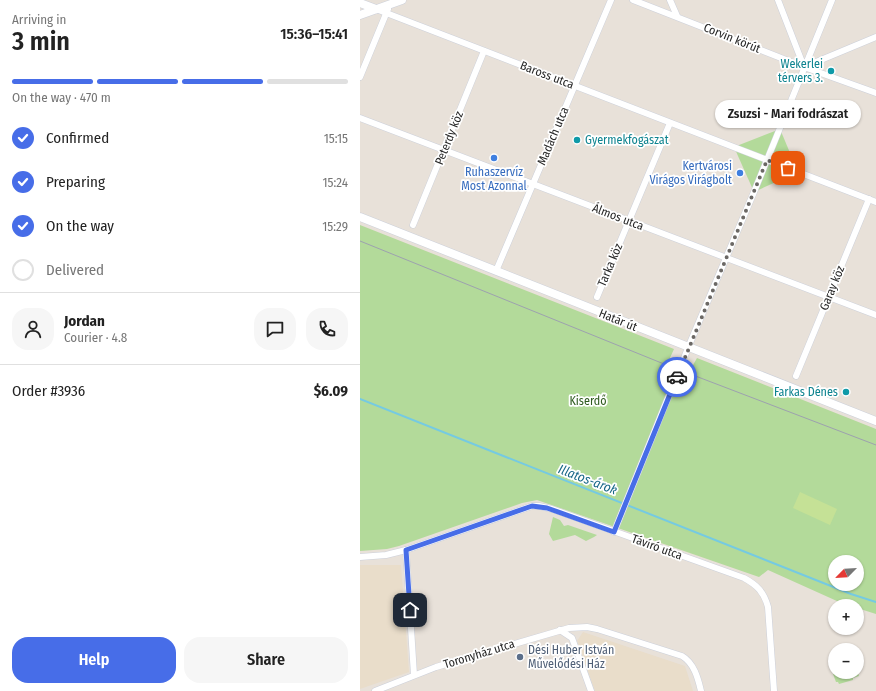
<!DOCTYPE html>
<html lang="en">
<head>
<meta charset="utf-8">
<style>
  body { margin:0; font-family:"Fira Sans Condensed",sans-serif; background:#f6f6f6; color:#222; height:100vh; display:flex; flex-direction:column; font-size:15px; white-space:nowrap }
  * { box-sizing:border-box; margin:0 }
  p { font-size:13px; color:#767676 }
  .icon { flex:none; width:22px; height:22px; fill:none; stroke:currentColor; stroke-width:2; stroke-linecap:round; stroke-linejoin:round }
  .map { position:relative; flex:1; overflow:hidden }
  .drawer { display:flex; flex-direction:column; background:#fff; width:360px }
  .drawer>* { flex:none }
  .needle { width:26px; rotate:246deg }
  .fabs { position:absolute; left:468px; top:555px; display:grid; gap:8px }
  .fabs a { display:grid; place-items:center; width:36px; height:36px; border-radius:50%; background:#fff; box-shadow:0 1px 3px #0004; font-size:20px }
  .pin { position:absolute; display:grid; place-items:center; width:34px; height:34px; color:#fff; margin:-17px; border-radius:8px; box-shadow:0 2px 6px #0006 }
  .courier { position:absolute; display:grid; place-items:center; width:40px; height:40px; margin:-20px; border:3px solid #476de8; border-radius:50%; background:#fff; color:#222; box-shadow:0 1px 5px #0007 }
  .bubble { position:absolute; height:28px; border-radius:14px; background:#fff; box-shadow:0 1px 3px #0004; font-size:13px; font-weight:600; line-height:28px; text-align:center }
  .overview em { font-style:normal; font-weight:600 }
  .overview div { display:flex; flex-direction:column-reverse }
  .overview { display:flex; align-items:center; justify-content:space-between; height:68px; padding:0 12px }
  h1 { font-size:26px; font-weight:600; line-height:30px }
  .bar { display:grid; grid-template-columns:repeat(4,1fr); gap:6px 4px; align-content:center; height:48px; padding:0 12px }
  .bar i { height:5px; border-radius:3px; background:#e0e0e0 }
  .bar .active { background:#476de8 }
  .bar p { grid-column:span 4 }
  .line { display:flex; align-items:center; gap:10px; padding:0 12px; border-top:1px solid #e0e0e0 }
  .line div { flex:1 }
  .round { display:grid; place-items:center; flex:none; width:42px; height:42px; border-radius:16px; background:#f6f6f6 }
  ol { padding:0 12px; list-style:none }
  li { display:flex; align-items:center; gap:12px; height:44px }
  li p { margin-inline-start:auto }
  li .icon { padding:4px; border-radius:50%; background:#476de8; color:#fff; stroke-width:4 }
  li:last-child { color:#767676 }
  li i { width:22px; height:22px; border:2px solid #e0e0e0; border-radius:50% }
  .button { display:flex; gap:8px; margin-top:auto; padding:8px 12px }
  .button a { flex:1; height:46px; border-radius:16px; background:#476de8; color:#fff; font-size:16px; font-weight:600; line-height:46px; text-align:center }
  .button a+a { background:#f6f6f6; color:#222 }
  main { display:flex; flex:1; min-height:0 }
  .map>svg:first-child { display:block }
  .education { fill:#e9ddca }
  .green { fill:#b3da9a; fill-rule:evenodd }
  .pitch { fill:#c5e196 }
  .lines { fill:none; stroke-linecap:round; stroke-linejoin:round }
  .stream { stroke:#75cae2; stroke-width:2 }
  .street-casing { stroke:#ccd0da; stroke-width:7 }
  .secondary-casing { stroke:#ccd0da; stroke-width:9 }
  .street { stroke:#fff; stroke-width:6 }
  .secondary { stroke:#fff; stroke-width:8 }
  .tram { stroke:#9da1af; stroke-width:1 }
  .done { stroke:#6b6865; stroke-width:4; stroke-dasharray:0 7.2 }
  .route { stroke:#476de8; stroke-width:5 }
  .culture-dot { fill:#0f9aa8; stroke:#fff; stroke-width:1.5 }
  .shop-dot { fill:#3f7fe0; stroke:#fff; stroke-width:1.5 }
  .service-dot { fill:#5c6f8a; stroke:#fff; stroke-width:1.5 }
  .labels { text-anchor:middle; stroke-width:3.5; stroke-linejoin:round; paint-order:stroke }
  .street-label { font-size:12px; fill:#272727; stroke:#fff }
  .culture-label { font-size:12px; fill:#0d838f; stroke:#fff; text-anchor:end }
  .shop-label { font-size:12px; fill:#366cbe; stroke:#fff; text-anchor:end }
  .park-label { font-size:12px; fill:#2f5b1f; stroke:#fff }
  .service-label { font-size:12px; fill:#4e5e75; stroke:#fff; text-anchor:start }
  .water-label { font-size:13px; font-style:italic; fill:#196888; stroke:#fff }
</style>
</head>
<body>
<main>
<section class="drawer">
<div class="overview"><div><h1>3 min</h1><p>Arriving in</p></div><em>15:36–15:41</em></div>
<div class="bar"><i class="active"></i><i class="active"></i><i class="active"></i><i></i><p>On the way · 470 m</p></div>
<ol>
<li><svg class="icon" aria-label="check" viewBox="0 0 24 24"><path d="M5 12l5 5 9-10"/></svg>Confirmed<p>15:15</p></li>
<li><svg class="icon" aria-label="check" viewBox="0 0 24 24"><path d="M5 12l5 5 9-10"/></svg>Preparing<p>15:24</p></li>
<li><svg class="icon" aria-label="check" viewBox="0 0 24 24"><path d="M5 12l5 5 9-10"/></svg>On the way<p>15:29</p></li>
<li><i></i>Delivered</li>
</ol>
<div class="line" style="height:72px"><a class="round"><svg class="icon" aria-label="person" viewBox="0 0 24 24"><circle cx="12" cy="8" r="4"/><path d="M4 21q1-7 8-7t8 7"/></svg></a><div><b>Jordan</b><p>Courier · 4.8</p></div><a class="round"><svg class="icon" aria-label="chat" viewBox="0 0 24 24"><path d="M4 5h16v11H9l-5 4z"/></svg></a><a class="round"><svg class="icon" aria-label="phone" viewBox="0 0 24 24"><path d="M5 4h4l2 5-3 2q2 4 5 5l2-3 5 2v4C11 20 4 13 5 4z"/></svg></a></div>
<div class="line" style="height:52px"><div>Order #3936</div><b>$6.09</b></div>
<div class="button"><a>Help</a><a>Share</a></div>
</section>
<div class="map">
<svg width="516" height="691" viewBox="0 0 516 691">
  <rect width="100%" height="100%" fill="#e8e1d9"/>
  <g class="education">
    <polygon points="0,565 41,565 49,672 0,689"/>
    <polygon points="223,632 325,666 333,691 235,691 217,641"/>
  </g>
  <g class="green">
    <polygon points="420,129 438,172 394,192 374,147"/>
    <path d="M0 225 314 349 305 369 310 380 320 382 328 374 337 358 516 429V614L497 608V606H488L408 570 399 577 177 500 162 503 39 546 27 549 0 551ZM475 562H497V584H475Z"/>
    <polygon points="193,517 200,520 204,526 208,525 237,535 234,537 226,541 215,535 193,541 189,534"/>
    <polygon points="497,669 499,676 493,678 493,680 479,684 478,682 476,682 473,674 478,672 497,672"/>
  </g>
  <polygon class="pitch" points="440,492 477,509 470,525 433,508"/>
  <g class="lines">
    <polyline class="stream" points="0,399 491,594 516,602"/>
    <g class="street-casing">
      <g id="street">
        <polyline points="273,0 444,67 516,93"/>
        <polyline points="310,0 317,16"/>
        <polyline points="418,0 444,67 516,37"/>
        <polyline points="16,9 516,202"/>
        <polyline points="0,77 28,9"/>
        <polyline points="0,118 516,315"/>
        <polyline points="53,225 124,51"/>
        <polyline points="136,271 251,0"/>
        <polyline points="237,297 310,123"/>
        <polyline points="436,376 509,199"/>
        <polyline points="254,532 330,343 394,192 472,0"/>
        <polyline points="46,550 54,675"/>
        <path d="M0 557 26 555 46 550 172 506H179L192 509 384 578C397 585 404 592 408 607L414 691"/>
        <polyline points="200,630 212,638 231,691"/>
        <path d="M15 691 76 667 209 628 227 627 237 629 322 656C334 663 338 678 341 691"/>
      </g>
    </g>
    <g class="secondary-casing">
      <g id="secondary">
        <polyline points="0,3 16,9"/>
        <polyline points="0,15 42,0"/>
        <polyline points="0,217 516,421"/>
      </g>
    </g>
    <use href="#street" class="street"/>
    <use href="#secondary" class="secondary"/>
    <polyline class="tram" points="0,241 304,364 516,445"/>
  </g>
  <g class="lines">
    <polyline class="done" points="317,377 407,160 428,168"/>
    <polyline class="route" points="50,610 46,550 172,506 187,508 254,532 317,377"/>
  </g>
  <g class="culture-dot">
    <circle cx="471" cy="71" r="4"/>
    <circle cx="217" cy="140" r="4"/>
    <circle cx="486" cy="392" r="4"/>
  </g>
  <g class="shop-dot">
    <circle cx="134" cy="158" r="4"/>
    <circle cx="380" cy="173" r="4"/>
  </g>
  <circle class="service-dot" cx="160" cy="657" r="4"/>
  <g class="labels">
    <g class="street-label">
      <text transform="translate(372 38) rotate(22)" y="4">Corvin körút</text>
      <text transform="translate(187 75) rotate(21)" y="4">Baross utca</text>
      <text transform="translate(193 136) rotate(-67)" y="4">Madách utca</text>
      <text transform="translate(89 138) rotate(-68)" y="4">Peterdy köz</text>
      <text transform="translate(258 217) rotate(21)" y="4">Álmos utca</text>
      <text transform="translate(250 265) rotate(-67)" y="4">Tarka köz</text>
      <text transform="translate(472 288) rotate(-68)" y="4">Garay köz</text>
      <text transform="translate(258 320) rotate(22)" y="4">Határ út</text>
      <text transform="translate(297 547) rotate(20)" y="4">Távíró utca</text>
      <text transform="translate(119 654) rotate(-17)" y="4">Toronyház utca</text>
    </g>
    <g class="culture-label">
      <text x="463" y="68">Wekerlei<tspan x="463" dy="14">térvers 3.</tspan></text>
      <text x="225" y="144" text-anchor="start">Gyermekfogászat</text>
      <text x="478" y="396">Farkas Dénes</text>
    </g>
    <g class="shop-label">
      <text x="372" y="170">Kertvárosi<tspan x="372" dy="14">Virágos Virágbolt</tspan></text>
      <text x="134" y="176" text-anchor="middle">Ruhaszervíz<tspan x="134" dy="14">Most Azonnal</tspan></text>
    </g>
    <g class="park-label">
      <text x="228" y="405">Kiserdő</text>
    </g>
    <g class="service-label">
      <text x="168" y="654">Dési Huber István<tspan x="168" dy="14">Művelődési Ház</tspan></text>
    </g>
    <g class="water-label">
      <text transform="translate(228 479) rotate(21)" y="5">Illatos-árok</text>
    </g>
  </g>
</svg>
<div class="fabs">
<a><svg class="needle" viewBox="-14 -14 28 28"><path d="M0-13l5 13h-10z" fill="#e53935"/><path d="M0 13l5-13h-10z" fill="#767676"/></svg></a>
<a>+</a>
<a>−</a>
</div>
<div class="pin" style="left:428px;top:168px;background:#ea580c"><svg class="icon" aria-label="bag" viewBox="0 0 24 24"><path d="M5 8h14l-1 12H6zM9 8a3 3 0 0 1 6 0"/></svg></div>
<div class="pin" style="left:50px;top:610px;background:#1f2937"><svg class="icon" aria-label="home" viewBox="0 0 24 24"><path d="M3 11l9-7 9 7M6 9v11h12V9"/></svg></div>
<div class="courier" style="left:317px;top:377px"><svg class="icon" aria-label="car" viewBox="0 0 24 24"><path d="M5 17H2v-5l4-1 3-4h7l3 4 3 1v5h-3M9 17h6M6 11h13"/><circle cx="7" cy="17" r="2"/><circle cx="17" cy="17" r="2"/></svg></div>
<div class="bubble" style="left:355px;top:100px;width:146px">Zsuzsi - Mari fodrászat</div>
</div>
</main>
</body>
</html>
